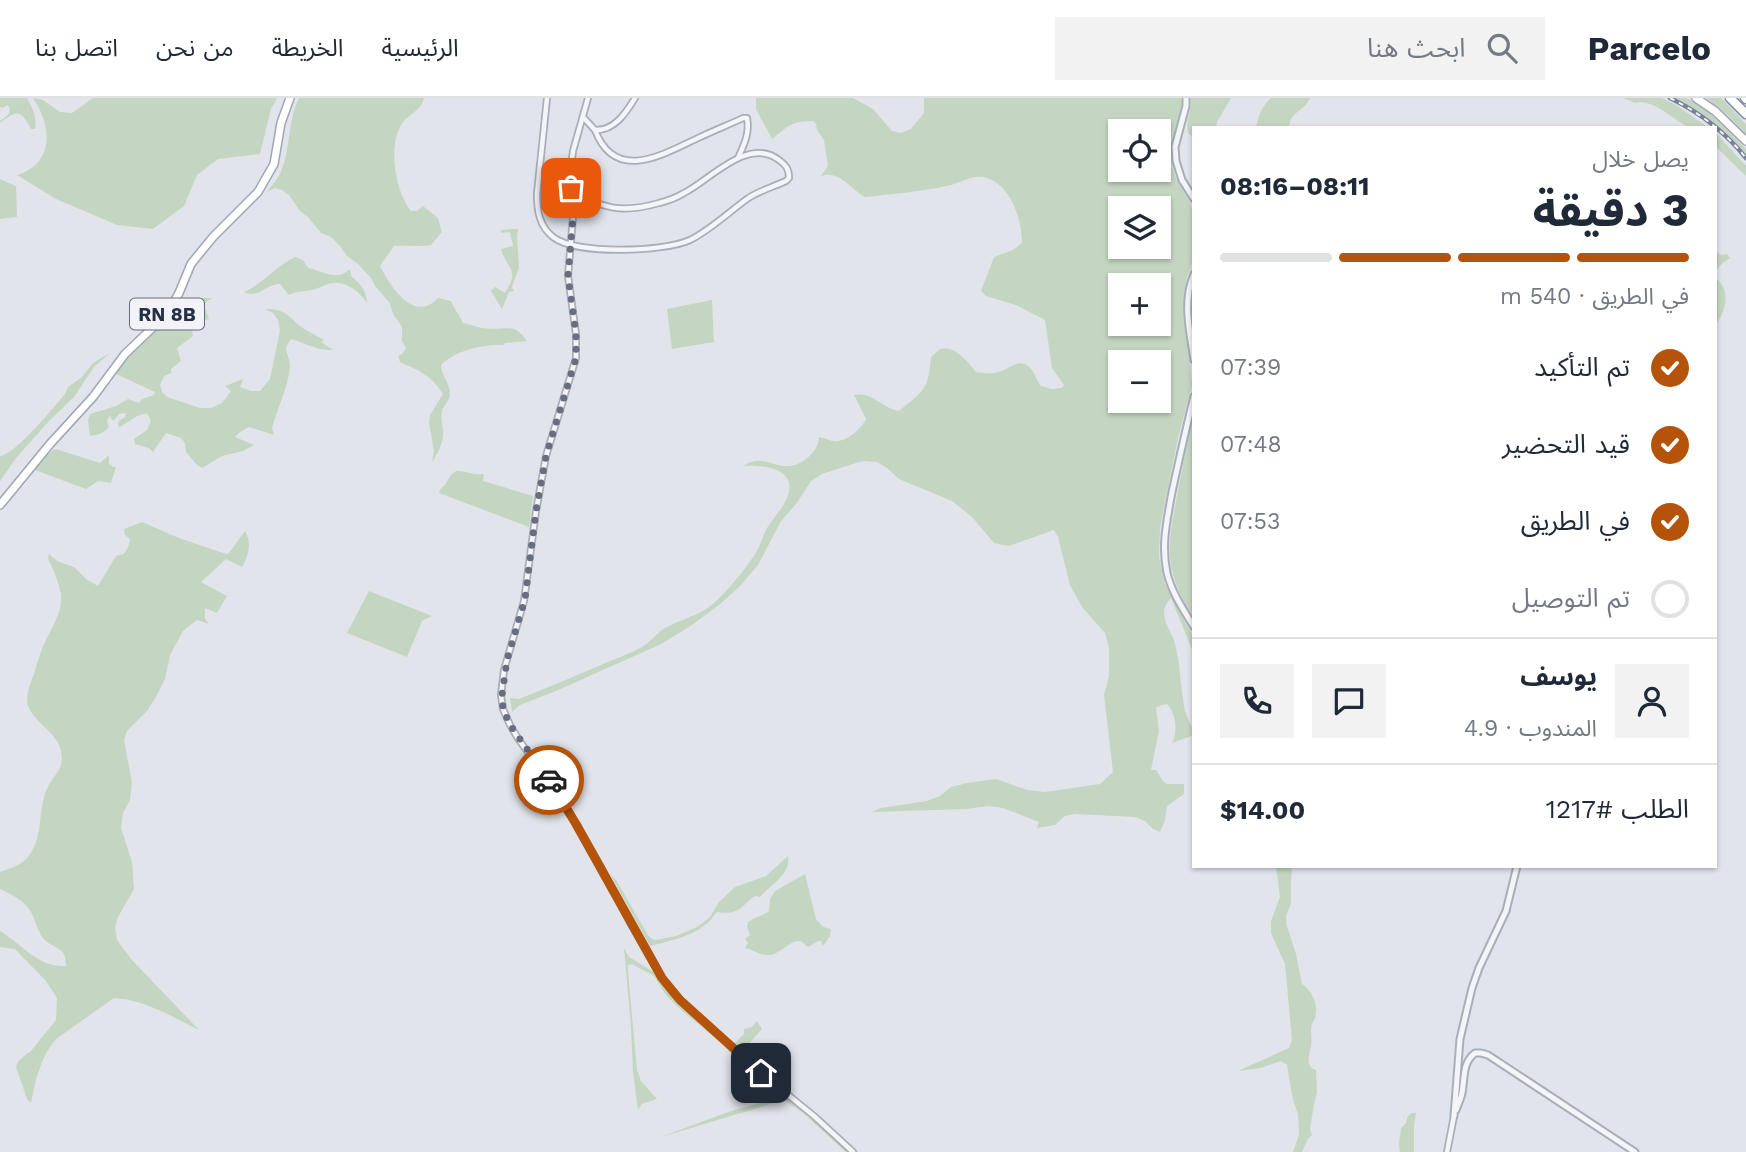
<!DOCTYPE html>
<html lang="ar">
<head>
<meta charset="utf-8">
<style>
  body { margin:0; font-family:"Work Sans","Noto Sans Arabic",sans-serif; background:#f2f2f3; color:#1f2937; direction:rtl; height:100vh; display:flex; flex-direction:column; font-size:26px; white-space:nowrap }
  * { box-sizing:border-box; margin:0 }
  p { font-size:23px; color:#747a83 }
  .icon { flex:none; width:38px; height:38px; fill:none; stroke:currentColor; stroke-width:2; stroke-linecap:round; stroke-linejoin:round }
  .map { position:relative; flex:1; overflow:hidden; direction:ltr }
  .drawer { position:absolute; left:1192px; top:28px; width:525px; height:742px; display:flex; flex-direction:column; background:#fff; border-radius:0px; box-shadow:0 2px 5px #0004; direction:rtl }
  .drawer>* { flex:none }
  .controls { position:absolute; left:1108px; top:21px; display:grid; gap:14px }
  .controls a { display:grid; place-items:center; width:63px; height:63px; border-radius:0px; background:#fff; box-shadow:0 2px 5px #0004; font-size:35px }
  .pin { position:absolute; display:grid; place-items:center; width:60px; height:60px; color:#fff; margin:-30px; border-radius:14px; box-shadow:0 4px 10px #0006 }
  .courier { position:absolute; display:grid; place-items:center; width:70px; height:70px; margin:-35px; border:5px solid #b45309; border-radius:50%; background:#fff; color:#222; box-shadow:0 2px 9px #0007 }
  .overview em { font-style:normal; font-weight:700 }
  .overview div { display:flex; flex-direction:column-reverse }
  .overview { display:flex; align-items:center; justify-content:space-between; height:119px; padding:0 28px }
  h1 { font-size:46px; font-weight:700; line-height:52px }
  .bar { display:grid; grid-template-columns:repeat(4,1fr); gap:10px 7px; align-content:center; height:84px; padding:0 28px }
  .bar i { height:9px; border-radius:5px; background:#e0e1e3 }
  .bar .active { background:#b45309 }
  .bar p { grid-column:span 4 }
  .line { display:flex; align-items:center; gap:18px; padding:0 28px; border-top:2px solid #e0e1e3 }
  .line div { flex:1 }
  .round { display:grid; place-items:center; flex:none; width:74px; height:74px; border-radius:0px; background:#f2f2f3 }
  ol { padding:0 28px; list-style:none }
  li { display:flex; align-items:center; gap:21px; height:77px }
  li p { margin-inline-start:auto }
  li .icon { padding:7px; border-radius:50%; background:#b45309; color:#fff; stroke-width:4 }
  li:last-child { color:#747a83 }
  li i { width:38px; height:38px; border:4px solid #e0e1e3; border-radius:50% }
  header { display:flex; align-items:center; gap:42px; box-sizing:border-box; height:98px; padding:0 35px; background:#fff; border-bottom:2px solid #e0e1e3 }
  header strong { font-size:33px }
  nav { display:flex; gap:38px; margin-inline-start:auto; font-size:24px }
  .search { width:490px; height:63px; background:#f2f2f3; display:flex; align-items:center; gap:18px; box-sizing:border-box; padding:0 24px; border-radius:0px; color:#747a83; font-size:26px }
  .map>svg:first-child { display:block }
  .green { fill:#c4d6c1; fill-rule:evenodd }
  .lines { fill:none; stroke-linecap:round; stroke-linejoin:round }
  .minor-casing { stroke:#a9aeb9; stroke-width:8 }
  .tertiary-casing { stroke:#a9aeb9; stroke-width:9 }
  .primary-casing { stroke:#9fa6b8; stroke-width:10 }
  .motorway-casing { stroke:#878fa3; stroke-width:11 }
  .minor { stroke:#f4f5f9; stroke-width:4.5 }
  .tertiary { stroke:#f4f5f9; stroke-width:5 }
  .primary { stroke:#fff; stroke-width:7 }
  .motorway { stroke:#fff; stroke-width:8 }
  .rail-casing { stroke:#798196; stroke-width:4.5 }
  .rail { stroke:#f1f3f8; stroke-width:2; stroke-dasharray:5; stroke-linecap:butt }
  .done { stroke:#686e7f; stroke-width:7; stroke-dasharray:0 12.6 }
  .route { stroke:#b45309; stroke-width:9 }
  .labels { text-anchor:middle; stroke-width:5; stroke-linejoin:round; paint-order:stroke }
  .shield { fill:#f1f3f8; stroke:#646a7b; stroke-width:2 }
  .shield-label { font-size:19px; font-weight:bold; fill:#272f45 }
</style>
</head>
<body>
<header>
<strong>Parcelo</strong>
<div class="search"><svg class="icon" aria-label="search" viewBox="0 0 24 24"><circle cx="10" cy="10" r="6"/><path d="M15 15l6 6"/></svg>ابحث هنا</div>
<nav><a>الرئيسية</a><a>الخريطة</a><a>من نحن</a><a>اتصل بنا</a></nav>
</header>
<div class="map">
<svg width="1746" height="1054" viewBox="0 0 1746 1054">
  <rect width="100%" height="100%" fill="#e1e4eb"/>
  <g class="green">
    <path d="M0 0H27C32 9 38 21 35 31H31C20 10 16 13 0 25V23C6 19 13 15 8 7L2 10 0 9Z"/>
    <path d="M33 0 43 2 60 14 72 15 93 0H277L271 11 260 56 218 61 197 77 184 108 153 131 117 127 56 101 17 77C55 65 52 28 33 0Z"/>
    <path d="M299 0H424C422 11 410 16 403 24 387 46 395 93 411 113H417L423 108 438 120 442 134 431 147C418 149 407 147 394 148L380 168C390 188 414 226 438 200L451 203C454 211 459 216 463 225 472 227 482 231 492 231 509 231 515 226 527 243L505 245 504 247C483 246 456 252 441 267 441 277 449 284 450 294 451 302 443 307 442 314 440 322 444 330 443 337 443 346 437 356 432 364L434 353 429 325 430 317 443 296C429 275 421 274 400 264L398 258 402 256 406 250 402 243V230L399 224 394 218 389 204 375 188 371 180 358 166 347 158 340 148 331 139 321 135 307 118 300 113 289 97 282 92 275 90 267 94C271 88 277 82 280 76 291 52 287 24 299 0Z"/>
    <path d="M756 0H853L873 11 892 33 901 35 911 31 924 15V0H1181L1182 8 1171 54 1172 68 1175 78 1190 105 1193 115V162L1186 183 1184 206 1192 287 1178 340 1160 430 1159 459 1165 486 1193 538V554L1171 500C1167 504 1164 509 1164 515 1164 526 1173 536 1175 546 1181 567 1180 590 1185 612 1187 621 1193 629 1194 637L1172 645C1178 634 1176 615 1167 606L1156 609 1159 633 1151 672H1156L1163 683 1167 686H1184V696L1167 708 1165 722 1160 734 1153 731 1145 723 1135 719 1075 716 1065 718 1055 727 1037 730 1039 724 1003 710 989 708 967 711 872 714 881 710 927 703 940 698 951 689 967 685 996 681 1027 692 1045 694 1100 686 1113 674 1104 597 1109 578V550L1105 535 1082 509 1070 487 1058 439 1054 432 1009 448 994 445 972 419 952 403 899 381 887 370 877 364 865 363 856 365 822 376 811 383 796 406 781 423 758 467 740 488 719 507 689 529 661 546 556 593 520 607 512 614 510 600 519 601C549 589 578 577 608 564 619 559 631 555 642 549 651 544 657 534 667 529 683 520 700 518 714 505 730 490 747 470 758 451 762 443 764 434 769 427 778 414 796 396 787 380 781 368 754 367 743 368 761 356 770 368 788 368 802 368 819 353 819 339 825 340 832 344 837 343 849 342 861 331 866 321L854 297C872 293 882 310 899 313 924 292 928 293 931 259 931 259 940 251 940 251 954 246 969 265 976 274 983 275 991 276 999 274 1009 272 1019 259 1029 269 1034 273 1037 283 1041 288L1052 291 1062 290 1064 287 1052 270 1045 222 1016 207 986 198 981 193 994 159 1013 152 1022 145C1022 121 1010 84 983 79 970 77 959 86 947 88 920 94 892 96 865 99 850 91 840 72 821 78L828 68 824 42 817 32 816 26 813 23C789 24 790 27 772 41L756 11ZM1120 33H1158V72H1120ZM1120 110H1158V149H1120ZM1120 187H1158V226H1120ZM1120 264H1158V303H1120Z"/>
    <path d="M1191 0H1231L1217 24 1216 30H1194L1193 39 1188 35C1185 23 1192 13 1191 0Z"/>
    <path d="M1271 0H1310C1305 13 1289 14 1289 30H1256C1258 18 1262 8 1271 0Z"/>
    <path d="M1623 0H1662L1676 7 1709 30C1704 30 1696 31 1691 30 1674 24 1655 0 1635 5Z"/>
    <path d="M1675 0C1677 0 1685 0 1686 0 1703 5 1734 38 1746 51V56C1727 33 1702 13 1675 0Z"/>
    <polygon points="1706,0 1721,0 1746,26 1746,36 1726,16"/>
    <polygon points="1715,34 1746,68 1746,78 1715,48"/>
    <polygon points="0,81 16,88 17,119 0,121"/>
    <path d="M513 131H518L517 139 519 169 512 189 514 193 509 194 502 211 491 193 495 189 505 195C520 171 508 173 501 151L513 148 510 134 501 135V132Z"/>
    <path d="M1715 153 1721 157 1727 156 1730 160C1721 166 1716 169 1715 180 1732 192 1726 213 1715 228Z"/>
    <path d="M295 159 303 162 308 170C324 173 336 184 350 171L351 178C361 187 366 191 367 205 359 193 344 181 328 186 322 188 317 191 311 192 303 194 296 193 289 197L280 186C266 186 259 201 244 194 263 186 276 168 295 159Z"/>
    <path d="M202 200H213L207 203 204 208 209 221C201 223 196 227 192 233L193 238 177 250 181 263 171 271V275L164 278 160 287 162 294 167 299 200 310H211L222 305 231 293 225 288 243 281 240 289 251 293H260L270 281 280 232 278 222 273 215 265 211C286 210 289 220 304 231 310 235 318 238 324 242L321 244 333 252C318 253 305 245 291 241 281 254 290 256 290 268 289 286 277 312 272 330L274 337 249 329 240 334 235 339 254 347 243 353 222 358 202 370 196 366 186 354 185 345 181 340 166 335 153 354 149 350 135 346 134 341 147 332 151 323 147 315 137 318 120 329 118 328 119 323 125 319 126 315 119 316 114 322H112L110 317 107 323 109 329C104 335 98 337 90 338L88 323 90 316 116 308 128 301 139 305 142 301 154 297 155 294 114 275 122 265 168 222 178 221 188 207Z"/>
    <polygon points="712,202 714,244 672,251 667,211"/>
    <path d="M110 255 94 269 74 299 49 323 16 360 0 383V358C16 356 53 310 65 296L68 289 82 279 93 265Z"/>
    <path d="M1193 316 1194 518H1193C1160 469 1169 441 1179 387 1184 363 1187 340 1193 316Z"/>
    <path d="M56 351 100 365 109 357V366L113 369H116L111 385 98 383 86 391 35 372C41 364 47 354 56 351Z"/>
    <path d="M456 373C466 373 474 377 484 376L483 383 533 398 529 429 439 395C440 390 443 390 446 385 450 379 449 378 456 373Z"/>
    <path d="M142 424 179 440 226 456 229 455 245 433C252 445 249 457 242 469L226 461 201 484 227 498 217 515 205 510V521L209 526 197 522 183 533 170 557 165 581 156 599 147 613 127 633 124 642 132 684 130 702 123 715 121 730 132 764 134 791 118 819 115 829 117 842 131 861 199 932C171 918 145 902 114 900L56 941C41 958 35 983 31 1005L27 1001 16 969 18 964 25 957 31 953 56 922 57 900 46 883 15 851 0 849V833C22 846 38 870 66 868 66 846 54 853 43 840 37 832 36 823 31 814 24 802 12 797 0 791V774C9 771 22 767 28 759 43 741 38 714 46 693 53 675 67 672 60 650 56 633 28 621 27 602 27 595 31 583 34 576 36 568 39 559 42 551 49 533 63 516 61 496 59 485 53 470 48 461L49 456 57 463 74 469 86 481 98 488 116 458 124 456 129 447 130 441 125 437 124 431Z"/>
    <polygon points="369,493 432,518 422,523 407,559 347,535"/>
    <path d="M788 758C791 777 771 786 760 799L755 798C740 809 738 818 717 814 713 818 710 824 705 827 690 839 669 843 650 848L610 776 616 782 648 837 652 841 656 842 676 838 697 829 710 819 719 804 735 789 766 778Z"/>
    <path d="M1276 768H1292L1291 784V805L1286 818V825L1296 856 1302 886C1312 893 1319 907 1315 920 1312 928 1312 923 1311 931 1311 937 1312 942 1311 948 1309 957 1307 962 1311 970L1316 972 1317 995 1314 1006 1310 1030 1312 1037 1308 1041 1302 1054H1293L1299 1037 1298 1016 1293 1002 1287 967 1281 963 1260 970 1238 973 1289 950 1292 942 1285 866 1271 835V823L1280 799Z"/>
    <path d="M805 776 816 821 823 829 831 831 830 838 823 848 821 843H818L808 849 801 843C788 842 781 857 768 857 761 858 752 851 745 850L748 845 745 841 750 837 747 829 748 824C754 819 763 818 769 813L770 801 775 793Z"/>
    <polygon points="624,850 629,859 657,876 666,890 678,904 696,921 849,1054 846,1054 803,1015 784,1002 661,1039 728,1014 767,1003 779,997 750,973 715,940 680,911 666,897 654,878 632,866 628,867 628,874 637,972 641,983 657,1001 642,1006 638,1012 633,974 631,929"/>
    <path d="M757 923 762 931 743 952C755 963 771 970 778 984L754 965 734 946 744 936V931L752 929Z"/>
    <polygon points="1412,1015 1416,1015 1414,1028 1414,1054 1400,1054 1399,1046 1401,1030 1406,1025 1408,1018"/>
  </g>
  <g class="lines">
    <g class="minor-casing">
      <g id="minor">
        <path d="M547 0 537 96C537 112 539 128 553 139 575 157 664 154 690 142 709 133 729 114 747 101 758 93 773 89 786 83L789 80C789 71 786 67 779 62 748 38 710 82 684 95 676 100 667 103 659 105 624 115 601 112 572 91"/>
        <polyline points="588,0 573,53 570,76 573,119 568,178 576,236 576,260 546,358 536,413 524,503 504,572 501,597 503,611 510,627 519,642 563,703 598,764 632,828 662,880 673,895 749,965 814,1018 853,1054"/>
        <path d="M583 19 595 32C614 33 626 15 635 0"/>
        <path d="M595 32C615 85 662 57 698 40 713 33 728 27 743 20H747C750 35 744 47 738 60"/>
        <polyline points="1447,1054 1454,1018"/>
      </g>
    </g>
    <g class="tertiary-casing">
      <g id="tertiary">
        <polyline points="1186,0 1186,8 1175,49 1176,63 1182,82 1194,101"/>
        <path d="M1194 176C1182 203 1190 234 1194 262"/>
        <path d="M1194 298C1186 330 1179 362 1172 394 1167 422 1161 447 1167 475 1172 495 1183 511 1194 529"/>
        <path d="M1456 1012C1458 1006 1461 1001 1462 995 1465 980 1462 965 1475 955H1481L1488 957 1635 1054"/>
        <polyline points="1454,1018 1460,941 1472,890 1479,870 1506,813 1517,768"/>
      </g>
    </g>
    <g class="primary-casing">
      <g id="primary">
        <polyline points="1696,0 1715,13 1746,43"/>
        <polyline points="0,407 50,346 93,299 125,256 168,215 179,195 191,166 213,139 258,94 274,66 281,25 290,0"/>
      </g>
    </g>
    <g class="motorway-casing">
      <g id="motorway">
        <polyline points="1730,0 1746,16"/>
        <polyline points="1745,0 1746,1"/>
      </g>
    </g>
    <use href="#minor" class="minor"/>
    <use href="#tertiary" class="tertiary"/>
    <use href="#primary" class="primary"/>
    <use href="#motorway" class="motorway"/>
    <g class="rail-casing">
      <path id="rail" d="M1670 0C1699 14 1726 35 1746 60"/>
    </g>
    <use href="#rail" class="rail"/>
  </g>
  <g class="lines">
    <polyline class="done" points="549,682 510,627 503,611 502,597 507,562 525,501 536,413 546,358 576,260 576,236 568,178 573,119 571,90"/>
    <polyline class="route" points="549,682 576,726 662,880 680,902 761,975"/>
  </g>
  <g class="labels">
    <rect class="shield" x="130" y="200.5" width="74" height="31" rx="5"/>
    <g class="shield-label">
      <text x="167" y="223">RN 8B</text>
    </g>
  </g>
</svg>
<div class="controls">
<a><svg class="icon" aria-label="locate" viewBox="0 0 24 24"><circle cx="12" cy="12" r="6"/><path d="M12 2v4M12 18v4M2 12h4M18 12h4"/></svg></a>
<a><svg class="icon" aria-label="layers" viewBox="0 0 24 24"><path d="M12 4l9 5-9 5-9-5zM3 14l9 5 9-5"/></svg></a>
<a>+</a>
<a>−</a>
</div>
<div class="pin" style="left:571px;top:90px;background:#ea580c"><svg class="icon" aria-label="bag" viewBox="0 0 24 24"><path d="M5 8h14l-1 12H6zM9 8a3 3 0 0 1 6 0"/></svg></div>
<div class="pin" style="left:761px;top:975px;background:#1f2937"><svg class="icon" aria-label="home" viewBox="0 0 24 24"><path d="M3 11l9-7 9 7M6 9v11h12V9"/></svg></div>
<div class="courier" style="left:549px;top:682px"><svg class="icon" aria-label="car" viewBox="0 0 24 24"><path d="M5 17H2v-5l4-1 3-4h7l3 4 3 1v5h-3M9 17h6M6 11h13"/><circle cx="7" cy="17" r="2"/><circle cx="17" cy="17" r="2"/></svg></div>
<section class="drawer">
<div class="overview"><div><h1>3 دقيقة</h1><p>يصل خلال</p></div><em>08:11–08:16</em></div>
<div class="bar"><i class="active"></i><i class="active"></i><i class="active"></i><i></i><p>في الطريق · 540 m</p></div>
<ol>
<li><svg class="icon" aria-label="check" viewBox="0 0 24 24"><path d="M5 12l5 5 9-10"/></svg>تم التأكيد<p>07:39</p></li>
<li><svg class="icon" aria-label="check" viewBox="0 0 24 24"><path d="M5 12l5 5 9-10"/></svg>قيد التحضير<p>07:48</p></li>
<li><svg class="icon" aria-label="check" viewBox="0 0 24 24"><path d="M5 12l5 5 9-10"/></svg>في الطريق<p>07:53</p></li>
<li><i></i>تم التوصيل</li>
</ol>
<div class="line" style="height:126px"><a class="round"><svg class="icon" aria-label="person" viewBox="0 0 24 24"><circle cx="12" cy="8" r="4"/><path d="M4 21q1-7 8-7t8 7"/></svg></a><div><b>يوسف</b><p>المندوب · 4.9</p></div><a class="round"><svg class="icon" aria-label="chat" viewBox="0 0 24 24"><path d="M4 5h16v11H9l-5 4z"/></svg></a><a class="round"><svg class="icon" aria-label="phone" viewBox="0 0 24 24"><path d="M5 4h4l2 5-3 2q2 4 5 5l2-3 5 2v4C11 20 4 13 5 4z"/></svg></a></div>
<div class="line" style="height:91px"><div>الطلب #1217</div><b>$14.00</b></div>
</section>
</div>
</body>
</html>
